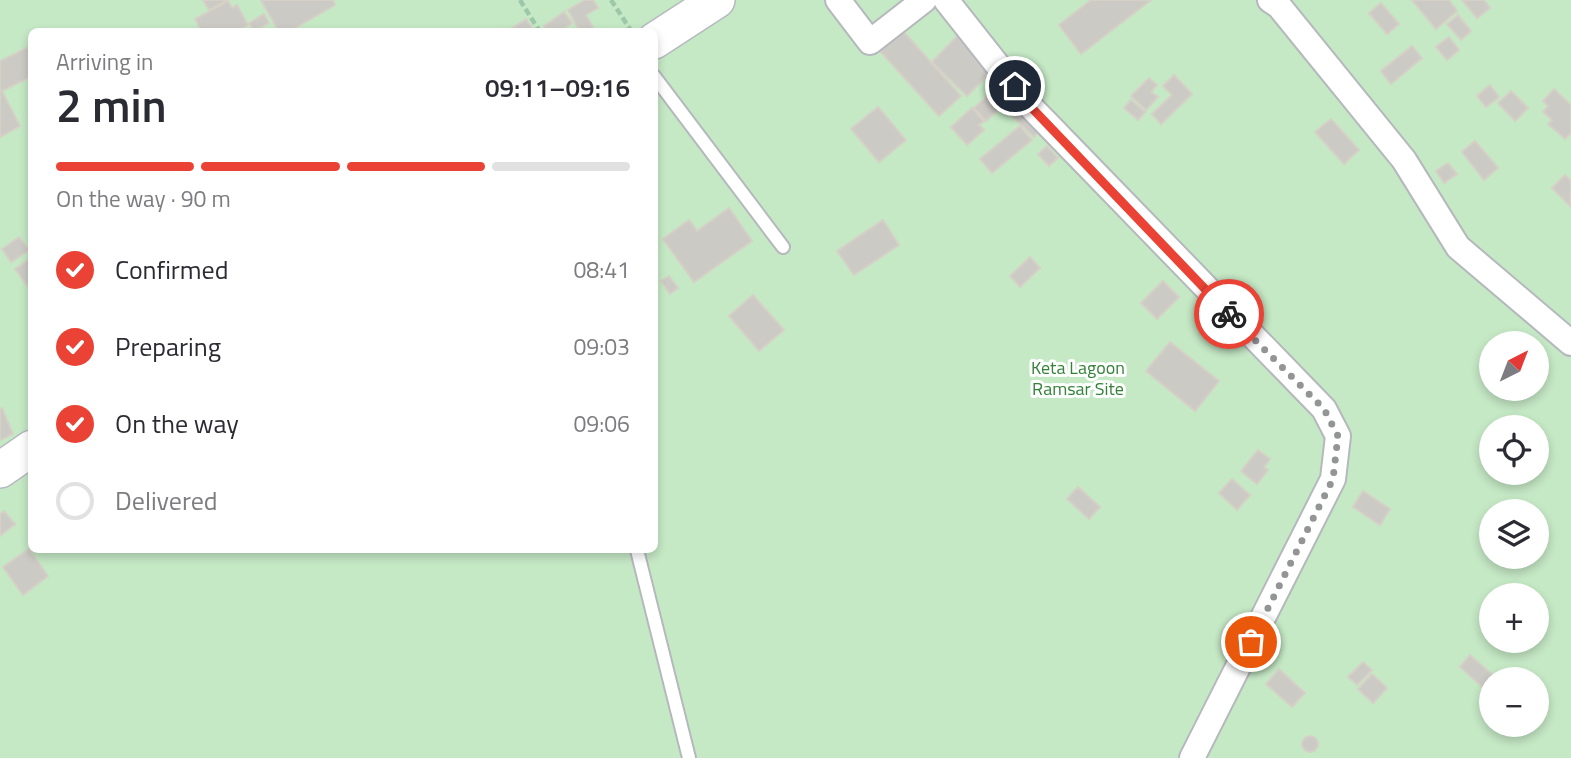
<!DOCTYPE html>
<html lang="en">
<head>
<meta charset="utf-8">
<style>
  body { margin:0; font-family:"Titillium Web",sans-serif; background:#f7f7f7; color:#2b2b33; height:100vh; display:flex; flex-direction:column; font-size:26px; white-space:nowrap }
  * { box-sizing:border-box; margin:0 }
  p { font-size:23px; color:#7c7c81 }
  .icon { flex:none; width:38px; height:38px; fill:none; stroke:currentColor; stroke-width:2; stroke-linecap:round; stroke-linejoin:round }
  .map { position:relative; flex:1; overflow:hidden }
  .details { position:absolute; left:28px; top:28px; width:630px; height:525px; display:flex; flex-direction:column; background:#fff; border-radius:10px; box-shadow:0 4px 10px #0003 }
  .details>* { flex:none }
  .needle { width:46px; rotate:42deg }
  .tools { position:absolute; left:1479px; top:331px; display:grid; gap:14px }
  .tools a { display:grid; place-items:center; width:70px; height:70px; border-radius:50%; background:#fff; box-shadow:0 4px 10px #0003; font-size:35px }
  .pin { position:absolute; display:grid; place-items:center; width:60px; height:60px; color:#fff; margin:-30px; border:4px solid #fff; border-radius:50%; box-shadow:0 2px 7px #0007 }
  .courier { position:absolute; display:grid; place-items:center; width:70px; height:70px; margin:-35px; border:5px solid #ea4335; border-radius:50%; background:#fff; color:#222; box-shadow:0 2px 9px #0007 }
  .head em { font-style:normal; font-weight:600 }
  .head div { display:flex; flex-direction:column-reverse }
  .head { display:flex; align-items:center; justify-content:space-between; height:119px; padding:0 28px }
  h1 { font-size:46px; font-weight:600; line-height:52px }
  .bar { display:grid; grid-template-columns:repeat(4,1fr); gap:10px 7px; align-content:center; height:84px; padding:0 28px }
  .bar i { height:9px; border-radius:5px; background:#e1e1e2 }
  .bar .on { background:#ea4335 }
  .bar p { grid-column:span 4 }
  ol { padding:0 28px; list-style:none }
  li { display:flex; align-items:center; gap:21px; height:77px }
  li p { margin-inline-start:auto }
  li .icon { padding:7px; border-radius:50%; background:#ea4335; color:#fff; stroke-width:4 }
  li:last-child { color:#7c7c81 }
  li i { width:38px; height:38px; border:4px solid #e1e1e2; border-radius:50% }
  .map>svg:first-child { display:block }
  .green { fill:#c5e8c5; fill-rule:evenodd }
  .building { fill:#cccac5; stroke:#d6d1c6; stroke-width:2 }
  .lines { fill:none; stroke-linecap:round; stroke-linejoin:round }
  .service-casing { stroke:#b5b8bc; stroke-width:16 }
  .minor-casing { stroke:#b5b8bc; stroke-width:28 }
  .secondary-casing { stroke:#b6babf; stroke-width:38 }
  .path { stroke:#9cc7a9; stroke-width:4.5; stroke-dasharray:7 3.5; stroke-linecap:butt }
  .service { stroke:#fff; stroke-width:12 }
  .minor { stroke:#fff; stroke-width:24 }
  .secondary { stroke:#fff; stroke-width:35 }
  .done { stroke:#929495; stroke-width:7; stroke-dasharray:0 12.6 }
  .route { stroke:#ea4335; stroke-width:9 }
  .labels { text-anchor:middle; stroke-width:6; stroke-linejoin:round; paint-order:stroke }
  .park-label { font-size:18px; fill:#348238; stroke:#fff }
</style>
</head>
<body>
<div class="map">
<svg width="1571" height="758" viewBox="0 0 1571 758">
  <rect width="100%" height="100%" fill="#f1efe8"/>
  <path class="green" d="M0 0H1571V758H0ZM32 32H654V550H32ZM1491 343H1536V388H1491ZM1491 427H1536V472H1491ZM1491 511H1536V556H1491ZM1491 595H1536V640H1491ZM1491 679H1536V724H1491Z"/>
  <g class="building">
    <polygon points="203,0 228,0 209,10"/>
    <polygon points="261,0 333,0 335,5 288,32 279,32"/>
    <polygon points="585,0 593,0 598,8 586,15 596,32 580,32 568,10"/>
    <polygon points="1091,0 1151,0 1081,54 1059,25"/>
    <polygon points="1412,0 1449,0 1457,11 1436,29"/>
    <polygon points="1462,0 1484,0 1490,8 1477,18"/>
    <polygon points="228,1 232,8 237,5 248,25 236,32 202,32 195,19"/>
    <polygon points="1381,3 1399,24 1387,34 1369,13"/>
    <polygon points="564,12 572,23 559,32 547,32 544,26"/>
    <polygon points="264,14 269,23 254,31 249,23"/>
    <polygon points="1458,15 1471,31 1461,40 1447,24"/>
    <polygon points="526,19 534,31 509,32 508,31"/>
    <polygon points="903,31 961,96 939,116 880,51"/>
    <polygon points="958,35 993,70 967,96 932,62"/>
    <polygon points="1449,37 1459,50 1447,60 1436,47"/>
    <polygon points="32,45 32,80 30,77 2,91 20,126 0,137 0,61"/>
    <polygon points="1412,46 1422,58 1391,84 1381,71"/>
    <polygon points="1174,75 1192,94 1161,124 1152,114 1172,95 1163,86"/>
    <polygon points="1149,78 1157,85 1151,92 1158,97 1146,110 1131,96"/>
    <polygon points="1490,85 1499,97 1486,107 1477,96"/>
    <polygon points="996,88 1008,101 986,121 974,108"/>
    <polygon points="1554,89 1571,105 1571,133 1565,139 1548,124 1552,120 1543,112 1548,106 1543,101"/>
    <polygon points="1511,91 1528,108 1515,121 1498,103"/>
    <polygon points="1131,100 1145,112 1138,120 1124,108"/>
    <polygon points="1012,102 1041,129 1034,137 1005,109"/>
    <polygon points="878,107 906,140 879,162 851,129"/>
    <polygon points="972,108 984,121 979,125 984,130 967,145 951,127"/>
    <polygon points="1331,119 1359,150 1344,164 1315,132"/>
    <polygon points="1020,126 1032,140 992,173 980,159"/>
    <polygon points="1475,141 1498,168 1484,180 1462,152"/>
    <polygon points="1047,146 1058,158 1049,166 1038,154"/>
    <polygon points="1448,163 1457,174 1444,183 1436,171"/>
    <polygon points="1565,175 1571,181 1570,206 1552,188"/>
    <polygon points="729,208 752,241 694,282 663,239 689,220 697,231"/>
    <polygon points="883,220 899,245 854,275 837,251"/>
    <polygon points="19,237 29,250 11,262 2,249"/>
    <polygon points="32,257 32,292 15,269"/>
    <polygon points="1030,257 1040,268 1020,287 1010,276"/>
    <polygon points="669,276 678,288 670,294 661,281"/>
    <polygon points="1163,281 1179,297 1157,319 1141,303"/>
    <polygon points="753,295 784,330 759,351 729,316"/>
    <polygon points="1170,342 1219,381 1195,411 1146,371"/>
    <polygon points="2,408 13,434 0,440 0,409"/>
    <polygon points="1258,450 1270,459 1264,467 1268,470 1257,484 1241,471"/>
    <polygon points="1232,479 1250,495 1237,510 1219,493"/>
    <polygon points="1078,487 1100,507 1089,519 1067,499"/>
    <polygon points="1363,491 1390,509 1380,525 1353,507"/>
    <polygon points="4,511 15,524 0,536 0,514"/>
    <polygon points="29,549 48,576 23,595 3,567"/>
    <polygon points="1470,655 1497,679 1491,679 1490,694 1460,667"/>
    <polygon points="1363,662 1372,670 1357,685 1348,677"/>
    <polygon points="1279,669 1305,693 1292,707 1266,684"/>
    <polygon points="1372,674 1387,688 1373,703 1358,689"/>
    <circle cx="1310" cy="744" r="8"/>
  </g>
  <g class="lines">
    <g class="service-casing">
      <g id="service">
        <polyline points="654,76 783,247"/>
        <polyline points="637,550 689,758"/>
      </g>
    </g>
    <g class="minor-casing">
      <g id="minor">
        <polyline points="838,0 870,42 924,0"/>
        <polyline points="946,0 1029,105 1324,409 1338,436 1333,479 1192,758"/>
        <polyline points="1270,0 1279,6 1404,160 1458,247 1571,343"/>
      </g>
    </g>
    <g class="secondary-casing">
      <g id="secondary">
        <polyline points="654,41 717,0"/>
        <polyline points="0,470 32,448"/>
      </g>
    </g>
    <g class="path">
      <polyline points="520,0 540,32"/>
      <polyline points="611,0 630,29"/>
    </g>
    <use href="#service" class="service"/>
    <use href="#minor" class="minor"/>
    <use href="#secondary" class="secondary"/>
  </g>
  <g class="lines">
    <polyline class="done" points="1229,314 1324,409 1338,436 1333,479 1251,642"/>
    <polyline class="route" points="1015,86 1029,105 1229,314"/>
  </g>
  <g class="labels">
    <g class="park-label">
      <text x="1078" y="374">Keta Lagoon<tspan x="1078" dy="21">Ramsar Site</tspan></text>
    </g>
  </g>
</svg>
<div class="tools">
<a><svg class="needle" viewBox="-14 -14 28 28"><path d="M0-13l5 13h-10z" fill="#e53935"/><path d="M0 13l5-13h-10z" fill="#7c7c81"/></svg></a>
<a><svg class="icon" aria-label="locate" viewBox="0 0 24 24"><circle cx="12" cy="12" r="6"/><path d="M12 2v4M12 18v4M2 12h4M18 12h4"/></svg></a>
<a><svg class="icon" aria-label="layers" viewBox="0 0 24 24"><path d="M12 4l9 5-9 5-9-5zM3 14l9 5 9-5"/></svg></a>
<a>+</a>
<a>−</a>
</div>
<div class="pin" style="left:1251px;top:642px;background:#ea580c"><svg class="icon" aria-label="bag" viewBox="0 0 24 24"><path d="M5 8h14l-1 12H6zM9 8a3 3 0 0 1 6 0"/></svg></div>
<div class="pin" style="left:1015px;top:86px;background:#1f2937"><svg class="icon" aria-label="home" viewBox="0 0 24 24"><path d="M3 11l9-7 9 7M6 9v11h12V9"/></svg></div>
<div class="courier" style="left:1229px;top:314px"><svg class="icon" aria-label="bike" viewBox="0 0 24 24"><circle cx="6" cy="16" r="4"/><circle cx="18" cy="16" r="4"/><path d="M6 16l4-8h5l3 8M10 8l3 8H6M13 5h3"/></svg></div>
<section class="details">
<div class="head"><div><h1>2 min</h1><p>Arriving in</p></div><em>09:11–09:16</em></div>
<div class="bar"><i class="on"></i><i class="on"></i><i class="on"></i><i></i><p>On the way · 90 m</p></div>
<ol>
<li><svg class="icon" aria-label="check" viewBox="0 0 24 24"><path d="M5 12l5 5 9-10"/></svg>Confirmed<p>08:41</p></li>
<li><svg class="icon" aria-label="check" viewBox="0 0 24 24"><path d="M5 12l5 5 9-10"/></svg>Preparing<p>09:03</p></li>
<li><svg class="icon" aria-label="check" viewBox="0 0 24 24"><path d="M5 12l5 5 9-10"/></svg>On the way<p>09:06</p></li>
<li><i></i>Delivered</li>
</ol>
</section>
</div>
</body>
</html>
